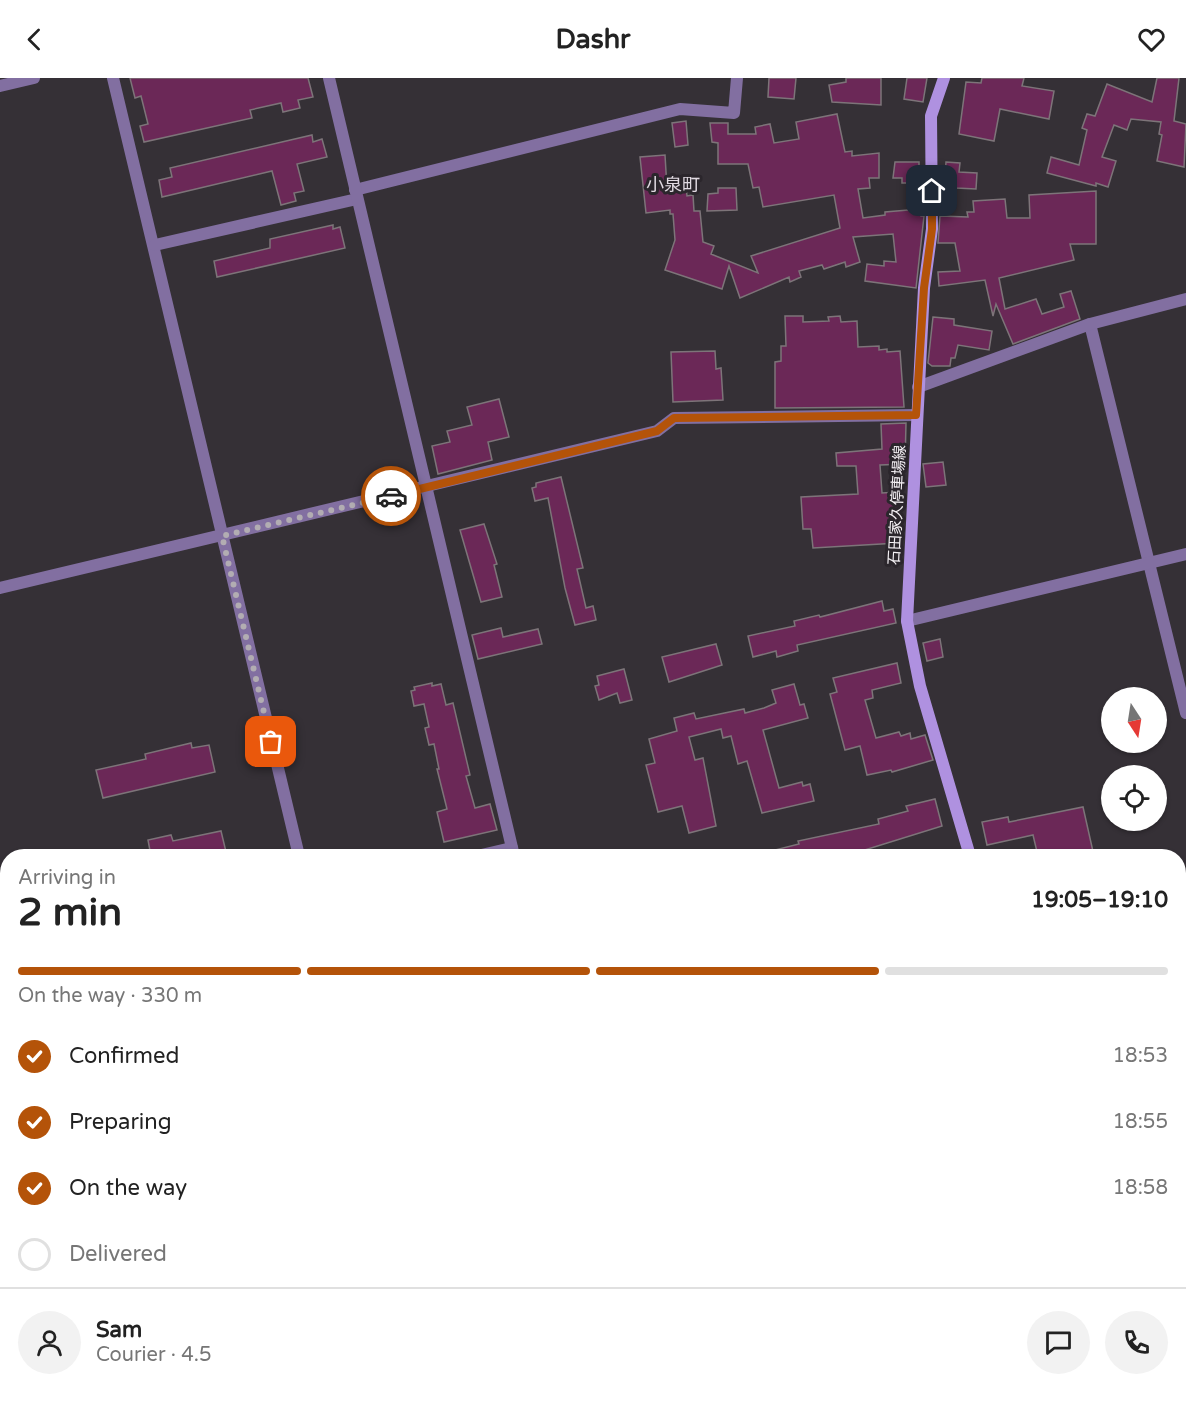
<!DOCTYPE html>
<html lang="en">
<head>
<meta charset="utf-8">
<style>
  body { margin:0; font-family:"Varela Round","Noto Sans JP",sans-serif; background:#f2f2f2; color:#222; height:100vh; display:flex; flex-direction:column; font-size:22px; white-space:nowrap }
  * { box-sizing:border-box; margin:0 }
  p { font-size:20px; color:#767676 }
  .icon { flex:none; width:33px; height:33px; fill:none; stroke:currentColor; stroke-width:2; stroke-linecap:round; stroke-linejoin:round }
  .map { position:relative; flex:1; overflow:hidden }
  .drawer { position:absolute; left:0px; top:771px; width:1186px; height:560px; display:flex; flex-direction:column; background:#fff; border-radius:24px 24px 0 0; box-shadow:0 2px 4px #0004 }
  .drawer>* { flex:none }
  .needle { width:39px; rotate:168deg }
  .buttons { position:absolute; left:1101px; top:609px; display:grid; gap:12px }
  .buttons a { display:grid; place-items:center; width:66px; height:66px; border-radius:50%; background:#fff; box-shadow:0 2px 4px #0004; font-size:30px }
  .pin { position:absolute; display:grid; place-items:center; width:51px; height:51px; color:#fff; margin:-26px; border-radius:12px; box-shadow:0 3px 9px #0006 }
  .courier { position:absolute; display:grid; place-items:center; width:60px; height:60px; margin:-30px; border:4px solid #b45309; border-radius:50%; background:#fff; color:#222; box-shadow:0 2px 8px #0007 }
  .overview em { font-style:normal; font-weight:700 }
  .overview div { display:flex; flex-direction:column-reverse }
  .overview { display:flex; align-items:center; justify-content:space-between; height:102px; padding:0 18px }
  h1 { font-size:39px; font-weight:700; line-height:45px }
  .bar { display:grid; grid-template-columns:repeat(4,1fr); gap:9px 6px; align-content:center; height:72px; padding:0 18px }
  .bar i { height:8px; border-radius:4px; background:#e0e0e0 }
  .bar .active { background:#b45309 }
  .bar p { grid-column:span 4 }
  .line { display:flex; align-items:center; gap:15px; padding:0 18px; border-top:2px solid #e0e0e0 }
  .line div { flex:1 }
  .round { display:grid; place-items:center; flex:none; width:63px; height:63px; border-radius:32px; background:#f2f2f2 }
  ol { padding:0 18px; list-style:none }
  li { display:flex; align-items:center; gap:18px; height:66px }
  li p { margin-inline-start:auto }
  li .icon { padding:6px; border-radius:50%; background:#b45309; color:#fff; stroke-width:4 }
  li:last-child { color:#767676 }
  li i { width:33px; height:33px; border:3px solid #e0e0e0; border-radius:50% }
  header { display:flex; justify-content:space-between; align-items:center; height:78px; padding:0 18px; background:#fff; font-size:27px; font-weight:700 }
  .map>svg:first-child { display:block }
  .building { fill:#6b2857; stroke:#7d7479; stroke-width:1.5 }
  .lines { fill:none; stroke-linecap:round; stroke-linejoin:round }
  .minor { stroke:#826fa1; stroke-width:12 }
  .tertiary { stroke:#826fa1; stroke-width:12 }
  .secondary { stroke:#af91e0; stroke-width:12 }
  .trunk { stroke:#d6c7f2; stroke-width:16 }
  .done { stroke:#b2adb2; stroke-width:6; stroke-dasharray:0 10.8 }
  .route { stroke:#b45309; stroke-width:8 }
  .labels { text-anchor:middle; stroke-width:6; stroke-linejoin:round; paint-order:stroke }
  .street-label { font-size:15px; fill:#f5f1f5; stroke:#2b262c }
  .quarter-label { font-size:18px; fill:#e1dae2; stroke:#2b262c }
</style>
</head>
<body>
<header><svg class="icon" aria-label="back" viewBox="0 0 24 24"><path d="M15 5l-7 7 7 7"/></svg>Dashr<svg class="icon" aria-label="heart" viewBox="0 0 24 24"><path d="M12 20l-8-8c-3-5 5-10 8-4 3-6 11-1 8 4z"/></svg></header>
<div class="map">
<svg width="1186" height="1330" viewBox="0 0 1186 1330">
  <rect width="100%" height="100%" fill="#353036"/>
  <g class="building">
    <polygon points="130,0 308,0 313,19 298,22 300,30 283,34 281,25 250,32 252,40 144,64 140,48 148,46 141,18 135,20"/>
    <polygon points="769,0 796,0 794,21 768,19"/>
    <polygon points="846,0 881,0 881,27 832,24 829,7 846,4"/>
    <polygon points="907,0 927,0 923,24 904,21"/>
    <polygon points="982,0 1024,0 1022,8 1054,13 1049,41 1000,31 994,63 959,56 966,4 981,5"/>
    <polygon points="1157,0 1179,0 1174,43 1186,46 1184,89 1157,83 1162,57 1159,56 1161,44 1131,41 1127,52 1114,47 1102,79 1116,83 1108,109 1096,105 1096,108 1047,95 1051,79 1079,87 1087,52 1082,50 1087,36 1095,38 1107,6 1152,24"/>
    <polygon points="837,36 845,74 852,73 852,78 879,75 879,100 869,100 870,110 858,111 863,140 885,137 885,134 920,131 921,138 924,138 916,210 865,203 867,186 884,188 884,183 896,184 893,156 853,159 860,184 846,189 845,184 824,191 822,187 799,193 801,199 790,204 789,199 740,220 729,188 722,211 665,192 675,162 673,136 670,136 670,132 646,135 640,79 665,77 667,110 686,109 687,118 693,117 694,133 700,133 703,164 714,168 711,176 758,195 751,178 840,150 834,117 763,129 759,109 753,110 748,86 718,86 718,65 712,64 710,45 728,45 728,56 756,56 755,49 770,46 774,65 799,61 796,44"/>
    <polygon points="686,43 688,67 675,69 672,45"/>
    <polygon points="312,57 313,64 322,61 327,79 297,86 304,113 294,115 296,123 281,127 272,93 162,119 159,102 172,99 170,90"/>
    <polygon points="895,84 919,84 919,105 902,105 902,100 893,100"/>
    <polygon points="946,84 960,85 959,94 977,95 976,111 956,110 956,99 945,98"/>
    <polygon points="718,110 736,110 737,132 707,133 708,116 718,115"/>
    <polygon points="1096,113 1096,166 1070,166 1074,182 999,200 1005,231 1036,221 1042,236 1064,229 1060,216 1071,213 1080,241 1013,266 996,226 993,238 985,202 939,208 938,194 960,193 955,165 938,165 940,138 968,139 967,134 974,134 973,123 1005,121 1007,140 1030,140 1029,117"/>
    <polygon points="333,147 333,151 340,149 345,170 217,199 214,183 270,170 270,161"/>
    <polygon points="785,238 803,238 803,244 829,243 828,239 840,238 841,244 857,243 858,269 879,268 879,272 887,271 887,274 900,273 904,329 775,330 775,284 781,283 781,268 786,268"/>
    <polygon points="933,239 954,241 954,247 992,253 989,272 958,267 955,280 951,280 950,288 932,288 928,285"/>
    <polygon points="715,273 716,291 721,290 723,322 673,324 671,274"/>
    <polygon points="499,321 509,359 488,364 492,382 438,396 432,368 450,364 447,353 472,347 467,329"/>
    <polygon points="906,345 905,386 880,387 882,415 898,414 898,465 813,470 811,451 803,451 801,419 858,416 856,388 837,388 836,375 882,371 881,346"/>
    <polygon points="943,384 946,407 926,409 923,386"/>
    <polygon points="561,399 583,490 577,491 586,530 593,528 596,542 575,547 565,510 548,420 535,423 532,410 536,409 536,405"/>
    <polygon points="484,446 497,486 494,487 502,519 481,524 460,452"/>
    <polygon points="882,523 884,533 893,531 896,545 797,567 798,573 777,579 776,573 753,579 748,558 795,548 794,543 819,537 820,539"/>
    <polygon points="501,550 503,559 538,551 542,566 478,581 472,557"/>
    <polygon points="940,561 943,579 927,583 923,565"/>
    <polygon points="716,566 722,587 669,604 662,579"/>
    <polygon points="897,585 901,605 872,612 873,620 865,622 876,660 899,654 901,658 910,655 911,661 925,657 933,682 892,694 891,692 867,697 860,668 845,672 830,616 837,614 833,600"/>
    <polygon points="624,591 632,622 620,625 617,615 599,622 595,608 599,607 597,598"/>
    <polygon points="432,605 432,608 441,606 446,627 453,625 470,697 466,698 475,730 490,726 497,752 444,764 437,734 447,731 437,691 439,691 434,666 429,667 425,650 429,649 424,626 414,628 411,613 415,612 414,609"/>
    <polygon points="794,606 800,627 804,626 808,640 763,652 779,710 802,704 803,708 810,706 814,723 762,735 747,683 738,686 731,658 723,660 721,651 689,659 695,682 703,680 716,748 689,755 682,728 658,734 646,687 655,685 649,661 677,653 674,640 694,635 696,641 744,631 745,635 764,630 776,625 772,612"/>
    <polygon points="191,665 192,670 209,667 215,694 103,720 96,692 146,681 145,676"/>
    <polygon points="935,721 942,748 855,775 834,778 768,778 767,774 799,766 798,763 879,746 878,741 908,733 906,728"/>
    <polygon points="1083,729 1094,778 1038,778 1033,757 987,767 982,744 1008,739 1009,744"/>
    <polygon points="221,753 227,778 151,778 148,762 171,757 173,763"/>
  </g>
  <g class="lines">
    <g class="minor">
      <polyline points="113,0 299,778"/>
      <polyline points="0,8 34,0"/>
      <polyline points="355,112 680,31 734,35 737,0"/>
      <polyline points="155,167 357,121"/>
      <polyline points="1090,246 1186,635"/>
      <polyline points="918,309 1090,246 1186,221"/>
      <polyline points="0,510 657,353 674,340 916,337"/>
      <polyline points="907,543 1186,476"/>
      <polyline points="477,778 512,770"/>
      <polyline points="0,889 8,888"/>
      <polyline points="1179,1037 1186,1035"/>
      <polyline points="0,1207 1,1215 8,1224"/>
      <polyline points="71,1323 75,1330"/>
      <polyline points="324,1323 325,1330"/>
      <polyline points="522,1323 524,1330"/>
      <polyline points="779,1330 806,1323"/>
    </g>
    <polyline class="tertiary" points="329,0 514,778"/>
    <g class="secondary">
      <polyline points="944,0 931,38 932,151 924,210 907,543 920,608 970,778"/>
      <polyline points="1125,1323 1127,1330"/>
    </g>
    <g class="trunk">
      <polyline points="1179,838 1186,837"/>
      <polyline points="0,1060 8,1058"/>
    </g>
  </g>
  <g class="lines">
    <polyline class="done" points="271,664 222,458 391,418"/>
    <polyline class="route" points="391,418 657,353 674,340 916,337 924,210 932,151 932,113"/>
  </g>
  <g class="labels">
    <g class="street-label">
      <text transform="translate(897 427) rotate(-87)" y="5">石田家久停車場線</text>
    </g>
    <g class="quarter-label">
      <text x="673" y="113">小泉町</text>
    </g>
  </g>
</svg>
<div class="buttons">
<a><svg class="needle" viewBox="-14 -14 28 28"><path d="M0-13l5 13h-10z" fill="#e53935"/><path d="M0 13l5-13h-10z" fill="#767676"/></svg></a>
<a><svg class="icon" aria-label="locate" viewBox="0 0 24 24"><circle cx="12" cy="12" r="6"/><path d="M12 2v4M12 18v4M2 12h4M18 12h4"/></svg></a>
</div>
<div class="pin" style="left:271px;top:664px;background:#ea580c"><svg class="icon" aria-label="bag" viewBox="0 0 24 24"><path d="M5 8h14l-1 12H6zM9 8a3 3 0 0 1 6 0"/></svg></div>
<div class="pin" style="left:932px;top:113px;background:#1f2937"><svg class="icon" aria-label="home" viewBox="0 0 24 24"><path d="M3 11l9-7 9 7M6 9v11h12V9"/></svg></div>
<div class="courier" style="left:391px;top:418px"><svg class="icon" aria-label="car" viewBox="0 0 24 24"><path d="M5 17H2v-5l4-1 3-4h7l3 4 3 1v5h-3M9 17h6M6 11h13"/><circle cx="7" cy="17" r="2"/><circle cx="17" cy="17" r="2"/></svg></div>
<section class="drawer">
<div class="overview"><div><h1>2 min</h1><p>Arriving in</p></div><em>19:05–19:10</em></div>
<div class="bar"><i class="active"></i><i class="active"></i><i class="active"></i><i></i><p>On the way · 330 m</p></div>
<ol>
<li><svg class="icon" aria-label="check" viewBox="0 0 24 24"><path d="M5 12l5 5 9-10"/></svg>Confirmed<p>18:53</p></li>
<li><svg class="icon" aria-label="check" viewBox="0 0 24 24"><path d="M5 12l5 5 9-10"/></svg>Preparing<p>18:55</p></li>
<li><svg class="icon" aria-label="check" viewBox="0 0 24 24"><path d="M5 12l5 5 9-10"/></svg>On the way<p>18:58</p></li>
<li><i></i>Delivered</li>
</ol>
<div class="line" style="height:108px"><a class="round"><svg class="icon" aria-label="person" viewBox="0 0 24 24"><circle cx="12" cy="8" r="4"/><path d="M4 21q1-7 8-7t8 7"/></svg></a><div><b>Sam</b><p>Courier · 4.5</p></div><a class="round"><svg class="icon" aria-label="chat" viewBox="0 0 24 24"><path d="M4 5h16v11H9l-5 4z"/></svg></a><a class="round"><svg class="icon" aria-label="phone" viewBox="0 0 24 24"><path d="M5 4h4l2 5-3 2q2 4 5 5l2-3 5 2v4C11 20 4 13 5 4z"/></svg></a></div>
</section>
</div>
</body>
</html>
